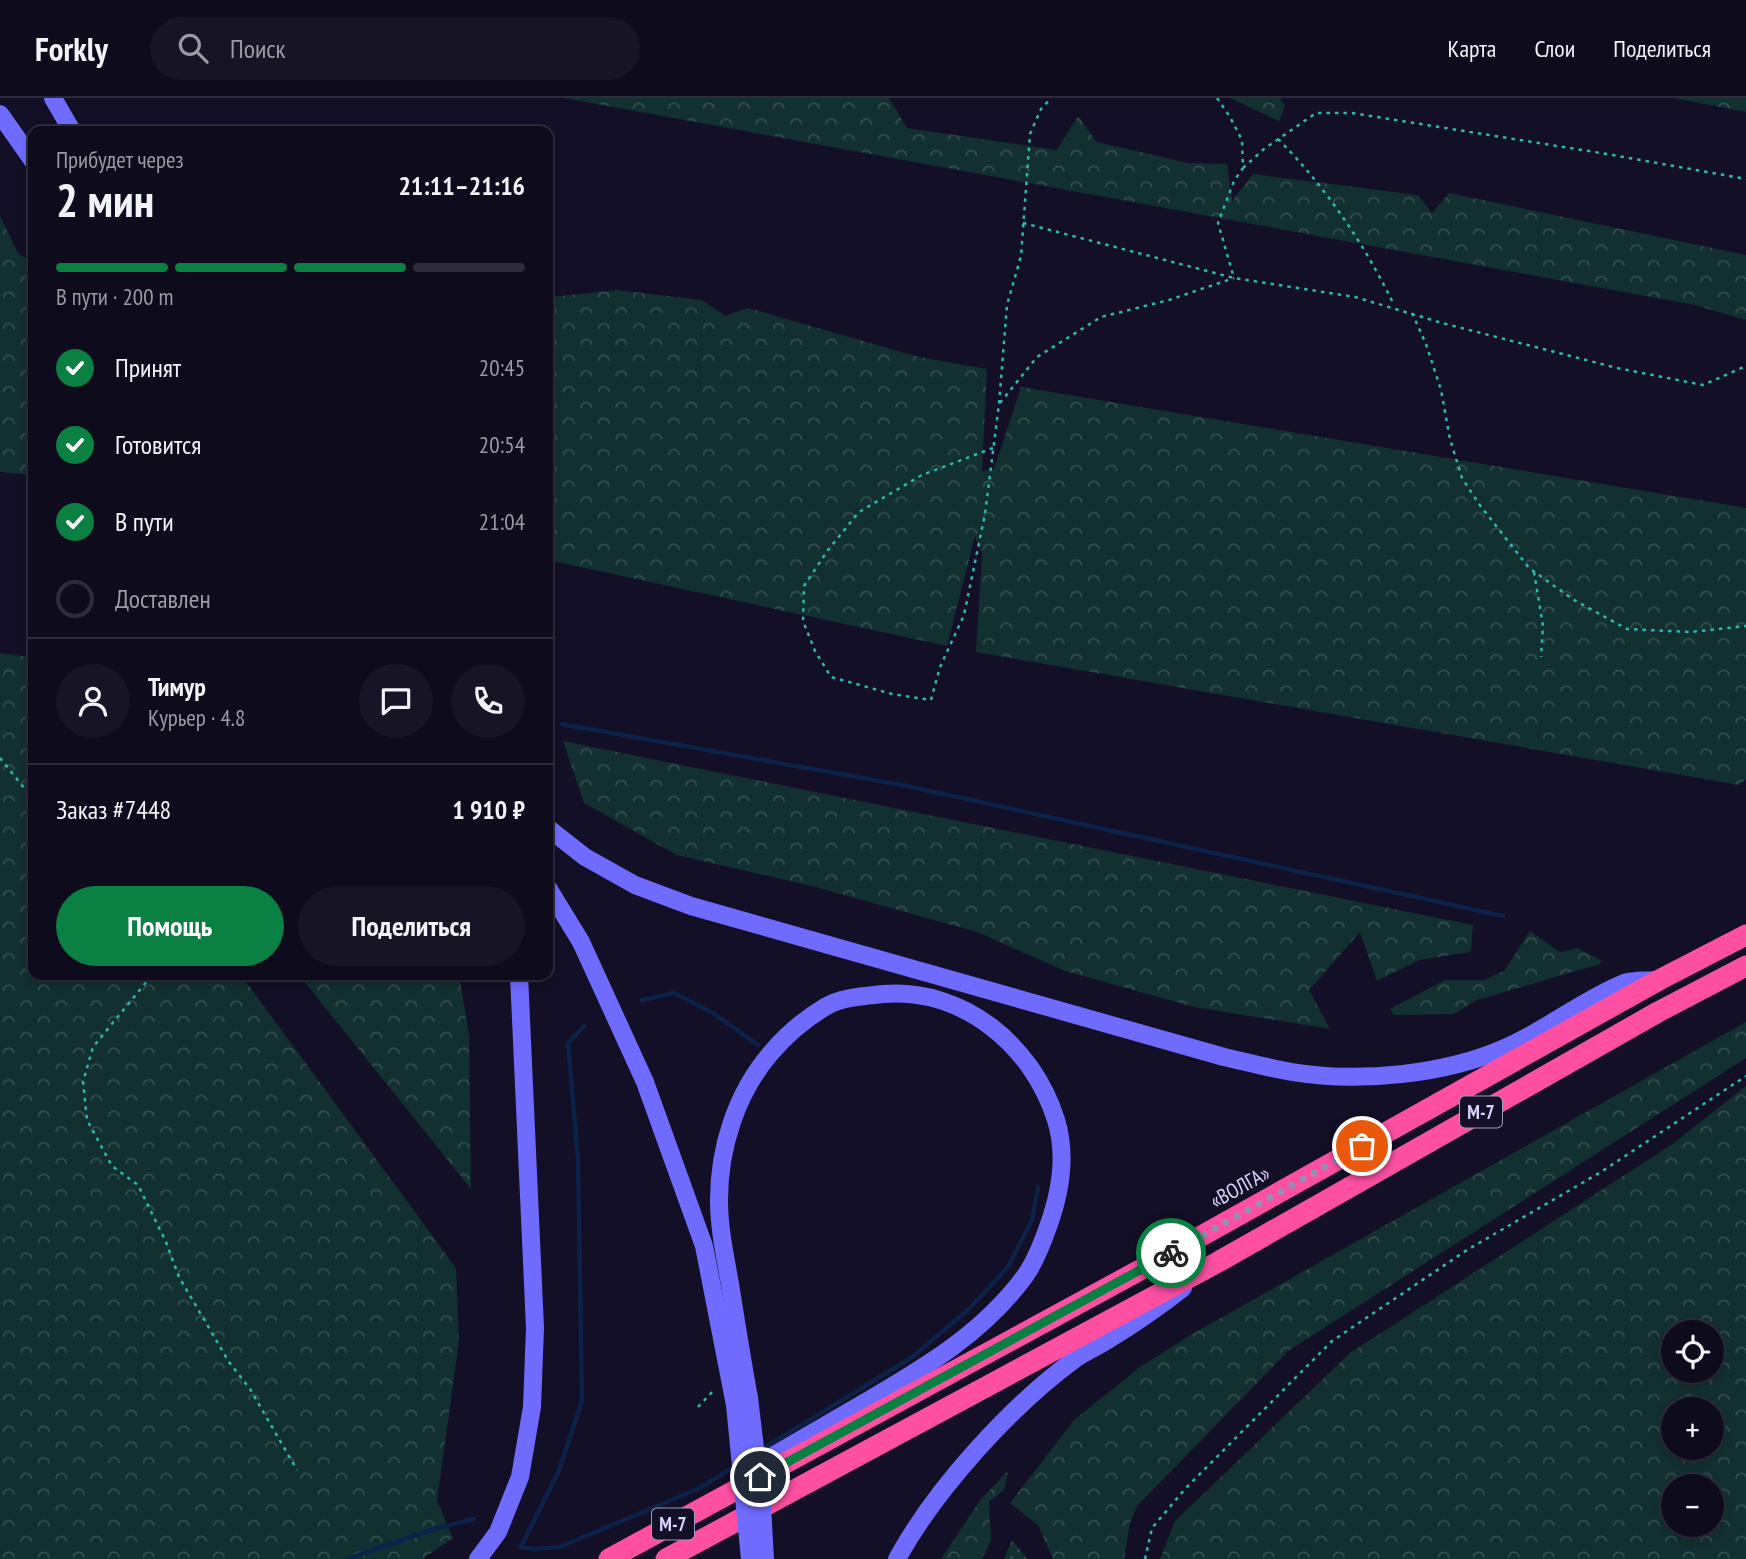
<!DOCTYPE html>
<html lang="ru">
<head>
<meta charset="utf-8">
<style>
  body { margin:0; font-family:"PT Sans Narrow",sans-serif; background:#171425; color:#f1f3f6; height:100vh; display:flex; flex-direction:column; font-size:26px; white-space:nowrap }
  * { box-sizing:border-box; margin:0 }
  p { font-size:23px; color:#9b9ba3 }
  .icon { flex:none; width:38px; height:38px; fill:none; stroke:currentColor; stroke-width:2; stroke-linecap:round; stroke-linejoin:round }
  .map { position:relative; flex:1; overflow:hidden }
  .side { position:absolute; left:28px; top:28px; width:525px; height:854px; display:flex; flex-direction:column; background:#0e0b1c; border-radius:14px; box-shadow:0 4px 10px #0003,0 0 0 2px #2e2b3b }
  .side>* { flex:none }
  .tools { position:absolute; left:1661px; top:1222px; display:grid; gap:14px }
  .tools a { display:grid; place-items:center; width:63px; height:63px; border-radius:50%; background:#0e0b1c; box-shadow:0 4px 10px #0003,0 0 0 2px #2e2b3b; font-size:35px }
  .pin { position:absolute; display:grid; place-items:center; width:60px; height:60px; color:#fff; margin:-30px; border:4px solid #fff; border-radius:50%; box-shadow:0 2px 7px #0007 }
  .courier { position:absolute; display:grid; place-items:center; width:70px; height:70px; margin:-35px; border:5px solid #0b8043; border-radius:50%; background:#fff; color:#222; box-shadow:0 2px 9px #0007 }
  .head em { font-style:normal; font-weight:800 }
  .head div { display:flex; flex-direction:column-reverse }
  .head { display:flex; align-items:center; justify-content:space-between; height:119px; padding:0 28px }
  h1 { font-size:46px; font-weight:800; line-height:52px }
  .bar { display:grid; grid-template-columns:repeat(4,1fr); gap:10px 7px; align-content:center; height:84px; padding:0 28px }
  .bar i { height:9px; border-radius:5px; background:#2e2b3b }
  .bar .active { background:#0b8043 }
  .bar p { grid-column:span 4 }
  .line { display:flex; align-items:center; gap:18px; padding:0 28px; border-top:2px solid #2e2b3b }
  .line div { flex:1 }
  .round { display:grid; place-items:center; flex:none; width:74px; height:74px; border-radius:37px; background:#171425 }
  ol { padding:0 28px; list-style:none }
  li { display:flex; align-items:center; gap:21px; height:77px }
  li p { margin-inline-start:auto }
  li .icon { padding:7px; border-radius:50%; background:#0b8043; color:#fff; stroke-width:4 }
  li:last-child { color:#9b9ba3 }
  li i { width:38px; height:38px; border:4px solid #2e2b3b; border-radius:50% }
  .action { display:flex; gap:14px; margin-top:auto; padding:14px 28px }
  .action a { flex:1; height:80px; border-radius:42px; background:#0b8043; color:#fff; font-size:28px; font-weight:800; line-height:80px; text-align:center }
  .action a+a { background:#171425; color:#f1f3f6 }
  header { display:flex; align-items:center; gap:42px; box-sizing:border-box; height:98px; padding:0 35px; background:#0e0b1c; border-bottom:2px solid #2e2b3b }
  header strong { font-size:33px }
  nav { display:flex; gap:38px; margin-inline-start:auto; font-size:24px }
  .search { width:490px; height:63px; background:#171425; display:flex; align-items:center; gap:18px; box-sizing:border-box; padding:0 24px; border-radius:38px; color:#9b9ba3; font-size:26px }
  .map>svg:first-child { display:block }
  .grass { fill:url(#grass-dots) }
  .forest { fill:url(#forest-crowns); fill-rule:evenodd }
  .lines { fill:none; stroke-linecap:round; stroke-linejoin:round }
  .stream { stroke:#0c2248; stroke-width:4.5 }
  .path { stroke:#2fb8b0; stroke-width:2.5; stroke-dasharray:3.5 5; stroke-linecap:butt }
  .secondary { stroke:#6f6bff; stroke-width:18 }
  .highway { stroke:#ff4fa3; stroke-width:21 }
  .secondary-bridge { stroke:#6f6bff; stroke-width:18 }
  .done { stroke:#948fb3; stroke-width:7; stroke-dasharray:0 12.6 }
  .route { stroke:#0b8043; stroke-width:9 }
  .labels { text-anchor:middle; stroke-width:5; stroke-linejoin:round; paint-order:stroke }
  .shield { fill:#130f26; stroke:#9e99be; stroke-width:2 }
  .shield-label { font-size:19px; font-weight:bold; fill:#d9d4ff }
  .street-label { font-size:21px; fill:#d9d4ff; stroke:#130f26 }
</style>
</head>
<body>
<header>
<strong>Forkly</strong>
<div class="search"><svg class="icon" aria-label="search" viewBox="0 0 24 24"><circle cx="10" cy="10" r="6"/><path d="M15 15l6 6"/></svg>Поиск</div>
<nav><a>Карта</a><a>Слои</a><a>Поделиться</a></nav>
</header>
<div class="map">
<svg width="1746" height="1461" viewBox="0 0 1746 1461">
  <defs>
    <pattern id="grass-dots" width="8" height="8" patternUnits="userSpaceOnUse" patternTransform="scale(1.75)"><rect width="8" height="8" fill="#12302f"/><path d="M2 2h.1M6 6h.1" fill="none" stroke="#344d4e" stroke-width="1.8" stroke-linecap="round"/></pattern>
    <pattern id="forest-crowns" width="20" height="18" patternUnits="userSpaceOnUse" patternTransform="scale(1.75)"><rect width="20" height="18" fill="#12302f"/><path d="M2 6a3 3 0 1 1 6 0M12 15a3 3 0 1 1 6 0" fill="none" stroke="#344d4e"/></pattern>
  </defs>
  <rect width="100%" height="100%" fill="#130f26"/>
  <polygon class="grass" points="1012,1442 1027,1461 1004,1461"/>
  <g class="forest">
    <polygon points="564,0 889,0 907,30 1057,52 1078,18 1097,44 1188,65 1227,66 1232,103 1253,76 1418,97 1432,115 1449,95 1746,157 1746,222 1695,207"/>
    <polygon points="1230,0 1280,0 1285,8 1279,23"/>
    <polygon points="1674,0 1746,0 1746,14"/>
    <polygon points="0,118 18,155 33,165 33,377 0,374"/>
    <polygon points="617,192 702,202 725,218 748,210 919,259 987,271 982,373 994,371 1021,289 1746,410 1746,681 1739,687 976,554 982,456 975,438 947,548 548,462 548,197 551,199"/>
    <polygon points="0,555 31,559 33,563 33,877 241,877 456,1170 459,1243 437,1403 453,1440 422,1461 0,1461"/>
    <polygon points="563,643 1473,827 1471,854 1419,862 1377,883 1360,834 1309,892 1330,931 1194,909 1065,873 977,834 808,787 677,757 584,705"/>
    <polygon points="1530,833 1560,854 1577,850 1601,862 1600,866 1477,902 1454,916 1394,917 1390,911 1445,882 1484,882 1504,873"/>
    <polygon points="299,877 459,877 469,937 471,1091"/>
    <polygon points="1746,924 1746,960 1288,1253 1137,1408 1130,1425 1124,1461 1053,1461 1038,1427 1010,1405 1074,1322 1140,1269 1194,1235"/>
    <path d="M1746 988V1461H1160L1175 1423 1350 1255 1671 1047ZM1673 1234H1712V1272H1673ZM1673 1311H1712V1349H1673ZM1673 1388H1712V1426H1673Z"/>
    <polygon points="1008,1373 1004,1392 989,1404 991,1443 982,1461 941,1461 981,1401"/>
  </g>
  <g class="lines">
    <g class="stream">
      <polyline points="561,626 902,687 1503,818"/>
      <polyline points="642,902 674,895 713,915 758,947"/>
      <polyline points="584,928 568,945 578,1061 582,1303 558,1375 521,1449 534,1451 560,1449 700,1390 737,1367"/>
      <polyline points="759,1353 911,1260 969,1211 1008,1169 1032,1122 1038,1089"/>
      <polyline points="347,1461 428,1433 474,1421"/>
    </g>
    <g class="path">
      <polyline points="1217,0 1230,19 1242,42 1243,70 1234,83 1218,125 1234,180"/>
      <path d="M1278 41C1325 88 1365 147 1394 207"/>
      <polyline points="1243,70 1264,51 1316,15 1352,15 1607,56 1746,81"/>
      <polyline points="1023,125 1234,180 1355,199 1442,225 1617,270 1703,287 1746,268"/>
      <polyline points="1412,215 1426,246 1441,292 1450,341 1462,380 1479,406 1529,470 1574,502 1627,531 1691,534 1746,528"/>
      <polyline points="1000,305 1037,259 1101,219 1169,202 1234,180"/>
      <polyline points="993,350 922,377 859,414 828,452 804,488 803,523 815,553 831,579 892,596 931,602 940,569 964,517 985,416 999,306 1007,207 1021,158 1030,36 1041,11 1051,0"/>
      <polyline points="1534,474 1543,528 1541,559"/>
      <polyline points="0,660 33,701"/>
      <polyline points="146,877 148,882 93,949 83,984 87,1022 112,1068 138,1087 166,1144 179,1179 229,1264 250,1291 297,1372"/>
      <polyline points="698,1309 714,1292"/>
      <polyline points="1145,1461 1152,1430 1185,1391 1332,1243 1467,1152 1601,1074 1746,978"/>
    </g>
    <g class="secondary">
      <polyline points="53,0 72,33"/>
      <polyline points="0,16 33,63"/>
      <path d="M548 730 585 759 635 787 691 808 1224 959C1246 964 1269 970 1292 974 1359 985 1445 977 1507 949 1546 932 1584 901 1624 885 1633 882 1646 883 1656 882"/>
      <polyline points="548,790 581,844 645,984 704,1148 735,1307"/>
      <path d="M749 1300C742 1262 736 1224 730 1186 725 1158 719 1130 719 1102 719 1050 736 996 770 956 785 938 805 921 825 909 841 899 865 898 884 896 964 890 1033 948 1056 1022 1067 1057 1060 1096 1048 1129 1042 1146 1035 1164 1025 1178 984 1234 927 1268 869 1302 834 1322 799 1343 764 1363L750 1378"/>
      <polyline points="478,1461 498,1434 520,1379 532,1309 535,1230 519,877"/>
      <path d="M897 1461C936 1390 1010 1309 1075 1261 1085 1254 1097 1249 1108 1242 1134 1226 1159 1209 1183 1190"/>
    </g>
    <g class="highway">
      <polyline points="609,1461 1162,1160 1659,882 1746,837"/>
      <polyline points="666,1461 1218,1164 1658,914 1746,868"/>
    </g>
    <g class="secondary-bridge">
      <polyline points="749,1300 762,1408 765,1461"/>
      <polyline points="735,1307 750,1461"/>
    </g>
  </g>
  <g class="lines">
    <polyline class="done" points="1171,1155 1362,1048"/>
    <polyline class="route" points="760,1379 1171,1155"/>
  </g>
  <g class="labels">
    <g class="shield">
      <rect x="1460" y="998.5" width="42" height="31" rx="5"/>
      <rect x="652" y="1410.5" width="42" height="31" rx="5"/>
    </g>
    <g class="shield-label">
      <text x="1481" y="1021">М-7</text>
      <text x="673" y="1433">М-7</text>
    </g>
    <g class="street-label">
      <text transform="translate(1240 1089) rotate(-29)" y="7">«ВОЛГА»</text>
    </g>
  </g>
</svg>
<div class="tools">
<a><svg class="icon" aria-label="locate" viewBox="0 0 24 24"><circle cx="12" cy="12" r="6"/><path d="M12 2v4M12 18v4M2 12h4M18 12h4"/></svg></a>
<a>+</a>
<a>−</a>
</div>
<div class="pin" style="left:1362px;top:1048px;background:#ea580c"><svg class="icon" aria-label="bag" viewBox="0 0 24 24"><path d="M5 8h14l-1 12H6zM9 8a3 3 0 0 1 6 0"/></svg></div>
<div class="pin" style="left:760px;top:1379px;background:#1f2937"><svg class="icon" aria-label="home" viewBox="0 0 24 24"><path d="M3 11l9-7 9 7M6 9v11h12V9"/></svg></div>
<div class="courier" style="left:1171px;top:1155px"><svg class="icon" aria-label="bike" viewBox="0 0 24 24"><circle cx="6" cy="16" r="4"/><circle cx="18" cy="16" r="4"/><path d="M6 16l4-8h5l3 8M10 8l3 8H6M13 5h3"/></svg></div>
<section class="side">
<div class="head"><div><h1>2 мин</h1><p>Прибудет через</p></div><em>21:11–21:16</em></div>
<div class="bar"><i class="active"></i><i class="active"></i><i class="active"></i><i></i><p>В пути · 200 m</p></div>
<ol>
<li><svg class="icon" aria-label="check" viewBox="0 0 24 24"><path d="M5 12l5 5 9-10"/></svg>Принят<p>20:45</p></li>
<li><svg class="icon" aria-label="check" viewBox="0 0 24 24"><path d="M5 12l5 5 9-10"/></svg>Готовится<p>20:54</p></li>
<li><svg class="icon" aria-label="check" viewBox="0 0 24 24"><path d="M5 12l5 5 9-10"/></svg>В пути<p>21:04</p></li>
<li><i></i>Доставлен</li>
</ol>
<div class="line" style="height:126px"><a class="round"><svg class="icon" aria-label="person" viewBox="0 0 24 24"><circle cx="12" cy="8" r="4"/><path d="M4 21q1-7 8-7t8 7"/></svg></a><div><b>Тимур</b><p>Курьер · 4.8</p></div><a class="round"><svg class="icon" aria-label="chat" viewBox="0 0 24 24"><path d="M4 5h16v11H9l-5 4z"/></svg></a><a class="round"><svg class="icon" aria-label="phone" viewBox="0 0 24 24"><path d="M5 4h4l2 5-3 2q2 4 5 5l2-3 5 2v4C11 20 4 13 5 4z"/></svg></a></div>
<div class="line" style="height:91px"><div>Заказ #7448</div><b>1 910 ₽</b></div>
<div class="action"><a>Помощь</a><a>Поделиться</a></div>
</section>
</div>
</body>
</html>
